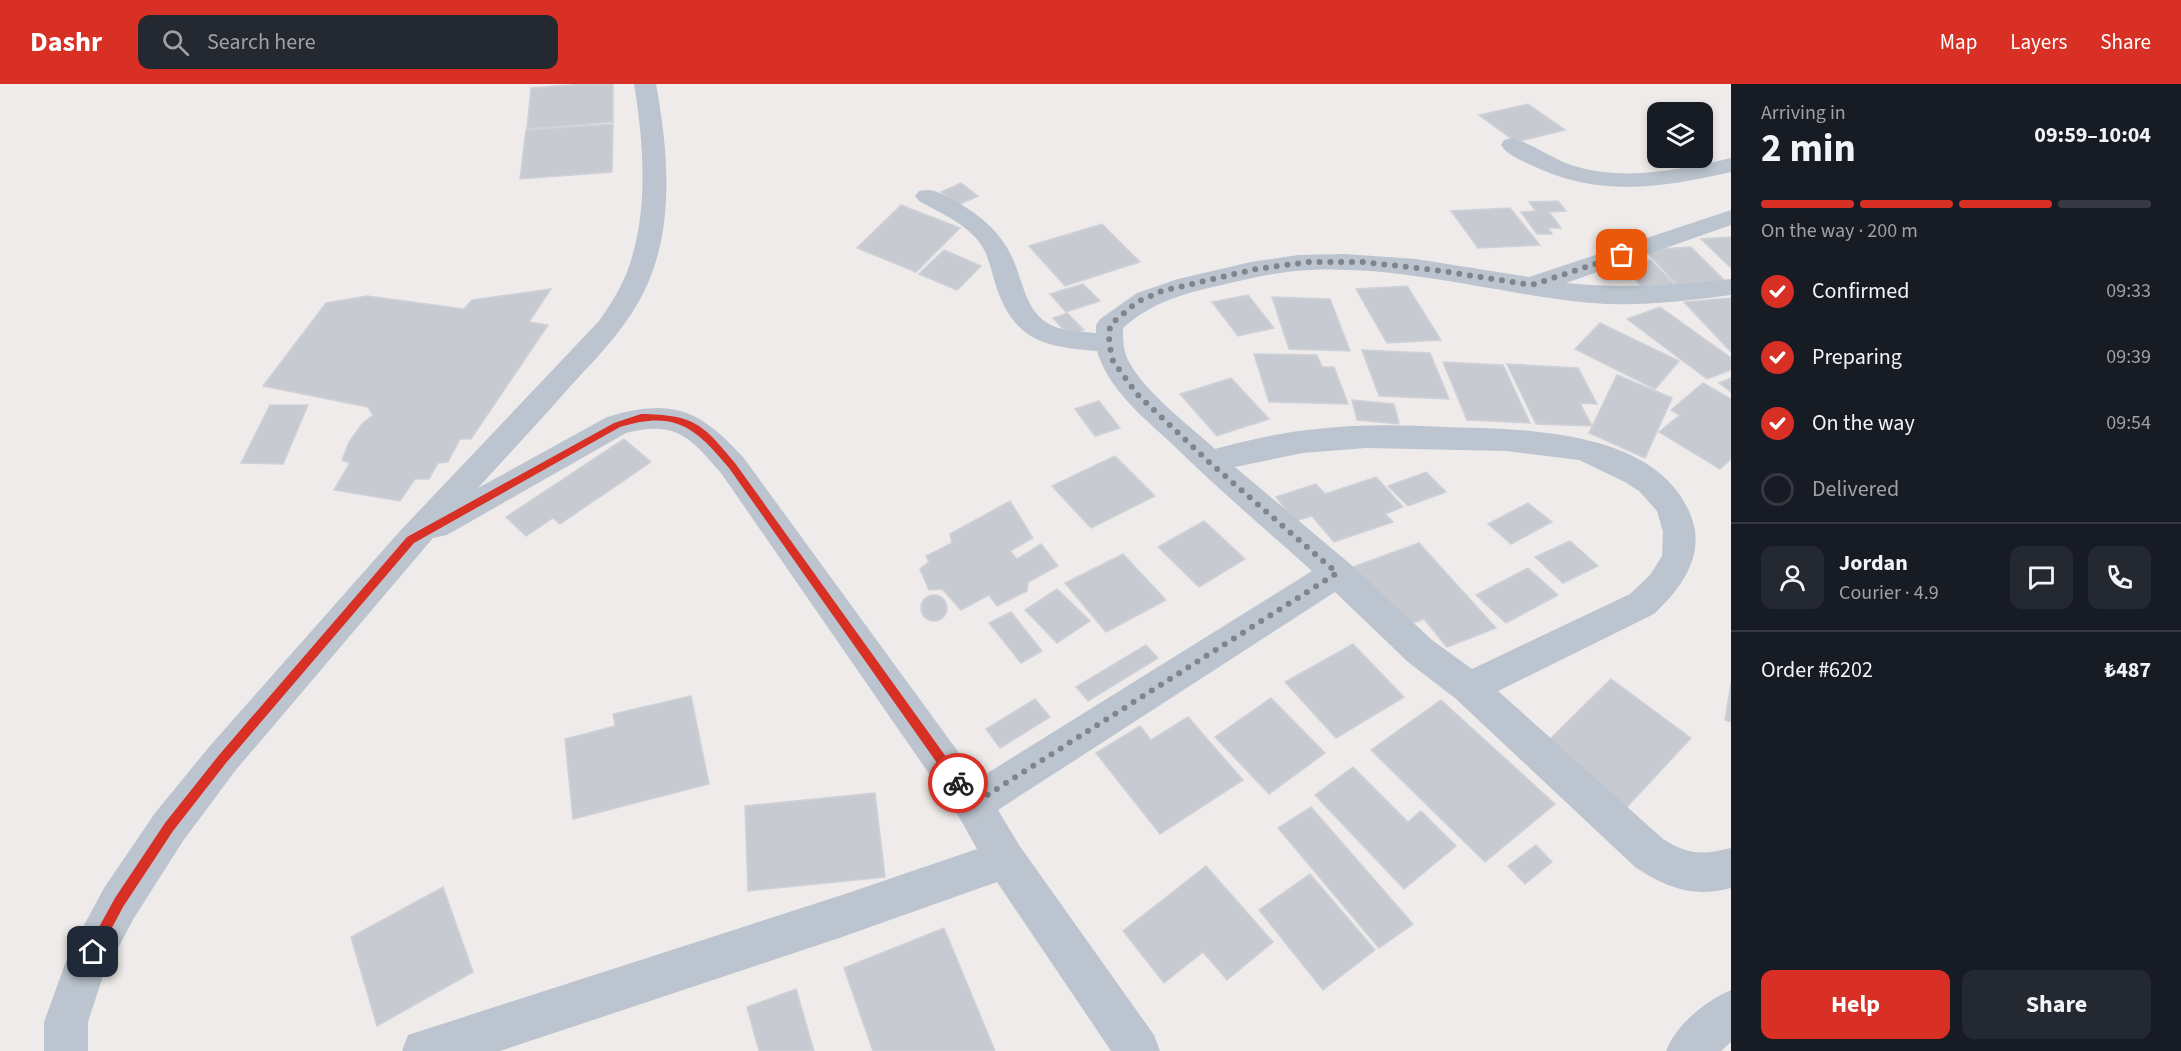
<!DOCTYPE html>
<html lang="en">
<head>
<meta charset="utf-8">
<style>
  body { margin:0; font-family:"Source Sans 3",sans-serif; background:#242831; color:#f1f3f6; height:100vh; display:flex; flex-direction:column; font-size:22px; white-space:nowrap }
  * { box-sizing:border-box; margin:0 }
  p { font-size:20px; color:#9ea1a6 }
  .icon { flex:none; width:33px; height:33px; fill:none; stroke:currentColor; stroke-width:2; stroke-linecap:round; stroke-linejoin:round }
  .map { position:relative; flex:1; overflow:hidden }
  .side { display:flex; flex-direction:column; background:#171b24; width:450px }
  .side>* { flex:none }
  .controls { position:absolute; left:1647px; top:18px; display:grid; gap:12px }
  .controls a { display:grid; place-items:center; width:66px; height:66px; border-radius:12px; background:#171b24; box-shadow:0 3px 9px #0003; font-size:30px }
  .pin { position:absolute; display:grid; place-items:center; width:51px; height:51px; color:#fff; margin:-26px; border-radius:12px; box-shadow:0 3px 9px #0006 }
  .courier { position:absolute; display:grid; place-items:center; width:60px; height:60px; margin:-30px; border:4px solid #d93025; border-radius:50%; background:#fff; color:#222; box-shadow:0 2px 8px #0007 }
  .overview em { font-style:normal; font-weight:700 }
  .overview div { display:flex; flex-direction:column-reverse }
  .overview { display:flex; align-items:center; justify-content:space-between; height:102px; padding:0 30px }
  h1 { font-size:39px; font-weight:700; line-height:45px }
  .bar { display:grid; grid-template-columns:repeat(4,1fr); gap:9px 6px; align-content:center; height:72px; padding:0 30px }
  .bar i { height:8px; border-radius:4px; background:#363941 }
  .bar .on { background:#d93025 }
  .bar p { grid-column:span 4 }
  .line { display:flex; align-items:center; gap:15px; padding:0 30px; border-top:2px solid #363941 }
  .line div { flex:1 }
  .round { display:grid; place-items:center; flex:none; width:63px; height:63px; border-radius:12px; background:#242831 }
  ol { padding:0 30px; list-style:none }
  li { display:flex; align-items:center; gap:18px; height:66px }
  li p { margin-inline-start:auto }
  li .icon { padding:6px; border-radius:50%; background:#d93025; color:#fff; stroke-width:4 }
  li:last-child { color:#9ea1a6 }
  li i { width:33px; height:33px; border:3px solid #363941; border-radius:50% }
  .action { display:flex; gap:12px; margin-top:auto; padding:12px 30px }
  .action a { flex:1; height:69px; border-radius:12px; background:#d93025; color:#fff; font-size:24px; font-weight:700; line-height:69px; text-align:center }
  .action a+a { background:#242831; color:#f1f3f6 }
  header { display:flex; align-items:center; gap:36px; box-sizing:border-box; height:84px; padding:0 30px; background:#d93025; color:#fff }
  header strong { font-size:28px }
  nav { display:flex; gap:33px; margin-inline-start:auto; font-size:21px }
  .search { width:420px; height:54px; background:#242831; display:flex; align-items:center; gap:15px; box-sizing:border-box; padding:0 21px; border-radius:12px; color:#9ea1a6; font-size:22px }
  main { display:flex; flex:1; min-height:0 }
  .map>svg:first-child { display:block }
  .building { fill:#c8cad1; stroke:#cfd1d8; stroke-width:1.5 }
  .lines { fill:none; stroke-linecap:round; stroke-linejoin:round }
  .minor { fill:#bcc5cf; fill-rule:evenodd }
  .route { fill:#d93025 }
  .done { stroke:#80858c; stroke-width:6; stroke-dasharray:0 10.8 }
</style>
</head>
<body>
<header>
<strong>Dashr</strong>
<div class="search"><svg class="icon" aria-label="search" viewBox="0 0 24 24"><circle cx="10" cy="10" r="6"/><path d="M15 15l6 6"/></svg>Search here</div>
<nav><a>Map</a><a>Layers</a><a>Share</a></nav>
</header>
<main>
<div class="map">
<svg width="1731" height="967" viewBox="0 0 1731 967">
  <rect width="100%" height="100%" fill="#efebeb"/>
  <g class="building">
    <polygon points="585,0 613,0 613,38 527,45 531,4"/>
    <polygon points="1528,20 1565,46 1516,58 1479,31"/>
    <polygon points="613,40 612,88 520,95 526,46"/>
    <polygon points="961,99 978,112 958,121 941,108"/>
    <polygon points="1558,117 1566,127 1549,128 1561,144 1548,144 1552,150 1537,150 1521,128 1536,127 1529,118"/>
    <polygon points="901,121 960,144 916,188 857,164"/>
    <polygon points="1510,124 1540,161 1478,164 1451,127"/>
    <polygon points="1102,140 1140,178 1065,202 1029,162"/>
    <polygon points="1731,153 1731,184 1701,155"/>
    <polygon points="1691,163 1725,197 1677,201 1645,166"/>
    <polygon points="944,166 981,182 957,206 919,190"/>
    <polygon points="1651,176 1675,201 1642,203 1619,178"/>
    <polygon points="1083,200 1100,217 1066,228 1050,210"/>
    <polygon points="1407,202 1441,256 1387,259 1356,205"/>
    <polygon points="551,205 529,238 548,241 471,355 460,355 448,378 438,379 429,395 415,395 400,417 334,406 350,379 342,376 349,358 362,340 373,331 368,323 263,302 326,219 367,212 464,225 472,216"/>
    <polygon points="1248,211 1274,244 1238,252 1212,218"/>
    <polygon points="1272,213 1330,215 1350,267 1289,265"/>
    <polygon points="1731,214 1731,268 1684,218"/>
    <polygon points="1660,223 1731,274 1731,286 1707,295 1627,235"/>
    <polygon points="1067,229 1084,246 1069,251 1053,234"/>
    <polygon points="1600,239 1679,277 1655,305 1575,265"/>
    <polygon points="1362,266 1430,269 1449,315 1379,312"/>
    <polygon points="1254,270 1317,271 1322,283 1334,283 1348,320 1269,318"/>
    <polygon points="1443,278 1503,281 1530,339 1467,336"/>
    <polygon points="1507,280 1578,284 1597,320 1580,319 1592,342 1536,340"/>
    <polygon points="1617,291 1672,314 1645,374 1589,349"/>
    <polygon points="1231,294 1269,335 1217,352 1180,310"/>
    <polygon points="1731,294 1731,308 1719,299"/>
    <polygon points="1703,299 1731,315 1731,375 1720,385 1659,348 1680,331 1671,326"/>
    <polygon points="1352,316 1394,320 1399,340 1357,336"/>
    <polygon points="1099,317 1120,344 1095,352 1075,325"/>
    <polygon points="270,321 308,321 283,380 241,379"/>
    <polygon points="624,355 651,378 560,440 553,434 526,452 506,433"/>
    <polygon points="1115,372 1155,412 1091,444 1052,402"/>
    <polygon points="1426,388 1446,408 1408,422 1388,402"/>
    <polygon points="1376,393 1403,423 1385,430 1393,438 1334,458 1312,432 1295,437 1276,413 1316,400 1325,410"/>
    <polygon points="1010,417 1033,454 1010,467 1017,475 1041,460 1058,482 1028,498 1027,507 997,522 989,511 961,526 942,505 929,506 920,485 929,478 926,472 952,459 950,450"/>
    <polygon points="1528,419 1552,438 1511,460 1488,440"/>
    <polygon points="1204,437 1245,475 1199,503 1158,463"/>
    <polygon points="1570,457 1598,482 1563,499 1535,473"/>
    <polygon points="1419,459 1496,544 1447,563 1424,535 1400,544 1350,484"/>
    <polygon points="1123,470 1166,516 1106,548 1065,499"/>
    <polygon points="1528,484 1558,511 1506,539 1476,511"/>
    <polygon points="1057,505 1090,537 1057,559 1025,526"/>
    <circle cx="934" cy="524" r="13"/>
    <polygon points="1011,528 1042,567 1021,579 989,539"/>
    <polygon points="1353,560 1404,613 1336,654 1285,598"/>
    <polygon points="1146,561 1158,574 1088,617 1076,603"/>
    <polygon points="1611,595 1691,654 1625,725 1545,660"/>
    <polygon points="1731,599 1731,638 1725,636"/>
    <polygon points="691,612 709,700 573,735 565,655 615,642 613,630"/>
    <polygon points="1271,614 1325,669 1269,710 1215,653"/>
    <polygon points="1035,615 1050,633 1000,664 986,645"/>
    <polygon points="1441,616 1555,720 1485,778 1371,666"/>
    <polygon points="1188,633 1243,696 1160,750 1096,669 1140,642 1151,656"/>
    <polygon points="1353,683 1408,738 1421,727 1456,762 1404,805 1315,711"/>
    <polygon points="875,709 885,793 748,807 745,722"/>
    <polygon points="1311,723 1413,840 1379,864 1278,744"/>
    <polygon points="1536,761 1552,778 1525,800 1508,782"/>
    <polygon points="1206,782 1273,858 1227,896 1203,868 1164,899 1123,847"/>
    <polygon points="1310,790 1375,866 1323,906 1259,826"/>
    <polygon points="443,803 473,888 377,942 351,853"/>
    <polygon points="944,844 995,967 873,967 844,884"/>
    <polygon points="796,905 814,967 759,967 747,923"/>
  </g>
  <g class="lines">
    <g class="minor">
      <path d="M634 0H656C667 60 674 130 652 189 635 236 600 270 567 306 538 339 508 371 478 404L607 333C671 314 698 324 743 373L978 695 1312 487C1265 445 1217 404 1172 360 1144 334 1108 305 1097 267 1046 263 1016 258 997 205 992 191 990 175 982 162 968 140 940 129 919 117L915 112 919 107C933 103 944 111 957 118 983 133 1004 151 1015 180 1023 200 1026 222 1043 236 1058 248 1078 247 1096 249V241L1100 235 1137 209 1178 195 1251 178 1298 171 1345 170 1416 175 1529 193 1731 126V141L1566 199C1622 205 1675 201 1731 195V211C1684 217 1638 223 1591 219 1497 210 1406 182 1311 186 1281 187 1251 194 1222 201 1185 209 1152 218 1123 244 1123 255 1123 266 1128 276 1145 309 1187 339 1215 365 1248 356 1282 348 1317 345 1359 340 1402 341 1444 343 1520 345 1652 344 1689 427 1708 468 1683 503 1654 530L1498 607 1663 755C1688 771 1703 771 1731 764V804C1693 814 1667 804 1635 783L1456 615 1408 578 1335 508 998 726 1019 761 1154 951 1160 967H1111L997 798 842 853 500 967H402L408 951 842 811 977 765 959 733 721 389C690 353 676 336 626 349L447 451 433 454 235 687 183 757 134 834 103 892 88 938V967H44V938L69 869 104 804 155 729 209 663 400 447 599 237C610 221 620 206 627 188 649 130 644 60 634 0ZM1366 364 1506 367 1579 376 1625 398 1639 407 1657 427 1663 448 1662 472 1650 491 1630 510 1472 585 1432 556 1349 479 1235 383 1303 369Z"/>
      <path d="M1512 54C1531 59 1551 74 1571 81 1624 98 1678 86 1731 74V88C1661 104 1599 114 1531 81 1521 76 1507 71 1501 61L1504 56Z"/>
      <path d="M1731 906V958L1721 967H1666C1676 941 1705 917 1731 906Z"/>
    </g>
  </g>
  <path class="route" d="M641 330C694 331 702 339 735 379L962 695V703H954L729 384C695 343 675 326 620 343L414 459 226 679 173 747 123 823 97 872 93 874 88 872 87 868 88 863 115 814 165 739 219 671 407 453 614 339Z"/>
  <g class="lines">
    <polyline class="done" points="958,699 973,720 1337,489 1209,378 1137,310 1113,277 1109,259 1110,241 1137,218 1162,207 1256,185 1309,178 1362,178 1435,186 1532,201 1622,171"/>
  </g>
</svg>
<div class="controls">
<a><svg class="icon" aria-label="layers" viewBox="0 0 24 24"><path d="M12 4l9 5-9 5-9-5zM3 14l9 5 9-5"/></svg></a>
</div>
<div class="pin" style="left:1622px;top:171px;background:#ea580c"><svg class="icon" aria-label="bag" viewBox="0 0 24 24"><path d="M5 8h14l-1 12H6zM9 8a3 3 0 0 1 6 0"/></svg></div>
<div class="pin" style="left:93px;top:868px;background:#1f2937"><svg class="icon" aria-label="home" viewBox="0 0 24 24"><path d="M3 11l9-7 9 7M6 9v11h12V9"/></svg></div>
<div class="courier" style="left:958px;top:699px"><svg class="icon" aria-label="bike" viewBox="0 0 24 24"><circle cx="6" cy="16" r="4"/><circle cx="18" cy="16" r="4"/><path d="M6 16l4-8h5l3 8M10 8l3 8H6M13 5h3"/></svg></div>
</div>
<section class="side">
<div class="overview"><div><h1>2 min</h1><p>Arriving in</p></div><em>09:59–10:04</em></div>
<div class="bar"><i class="on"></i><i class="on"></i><i class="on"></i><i></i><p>On the way · 200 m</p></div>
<ol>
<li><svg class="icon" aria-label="check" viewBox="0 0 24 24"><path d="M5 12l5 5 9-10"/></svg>Confirmed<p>09:33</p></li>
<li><svg class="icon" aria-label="check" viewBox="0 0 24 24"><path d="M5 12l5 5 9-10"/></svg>Preparing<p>09:39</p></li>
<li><svg class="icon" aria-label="check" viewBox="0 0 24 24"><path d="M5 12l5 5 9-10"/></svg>On the way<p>09:54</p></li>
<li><i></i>Delivered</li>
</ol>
<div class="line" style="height:108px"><a class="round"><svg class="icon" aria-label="person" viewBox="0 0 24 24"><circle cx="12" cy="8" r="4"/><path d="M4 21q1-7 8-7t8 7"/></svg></a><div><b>Jordan</b><p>Courier · 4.9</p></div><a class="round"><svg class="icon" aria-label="chat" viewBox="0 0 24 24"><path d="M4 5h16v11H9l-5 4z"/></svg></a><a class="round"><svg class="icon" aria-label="phone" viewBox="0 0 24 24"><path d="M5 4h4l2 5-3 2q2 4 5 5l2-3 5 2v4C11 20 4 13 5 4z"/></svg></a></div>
<div class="line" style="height:78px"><div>Order #6202</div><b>₺487</b></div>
<div class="action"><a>Help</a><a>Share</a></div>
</section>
</main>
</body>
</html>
